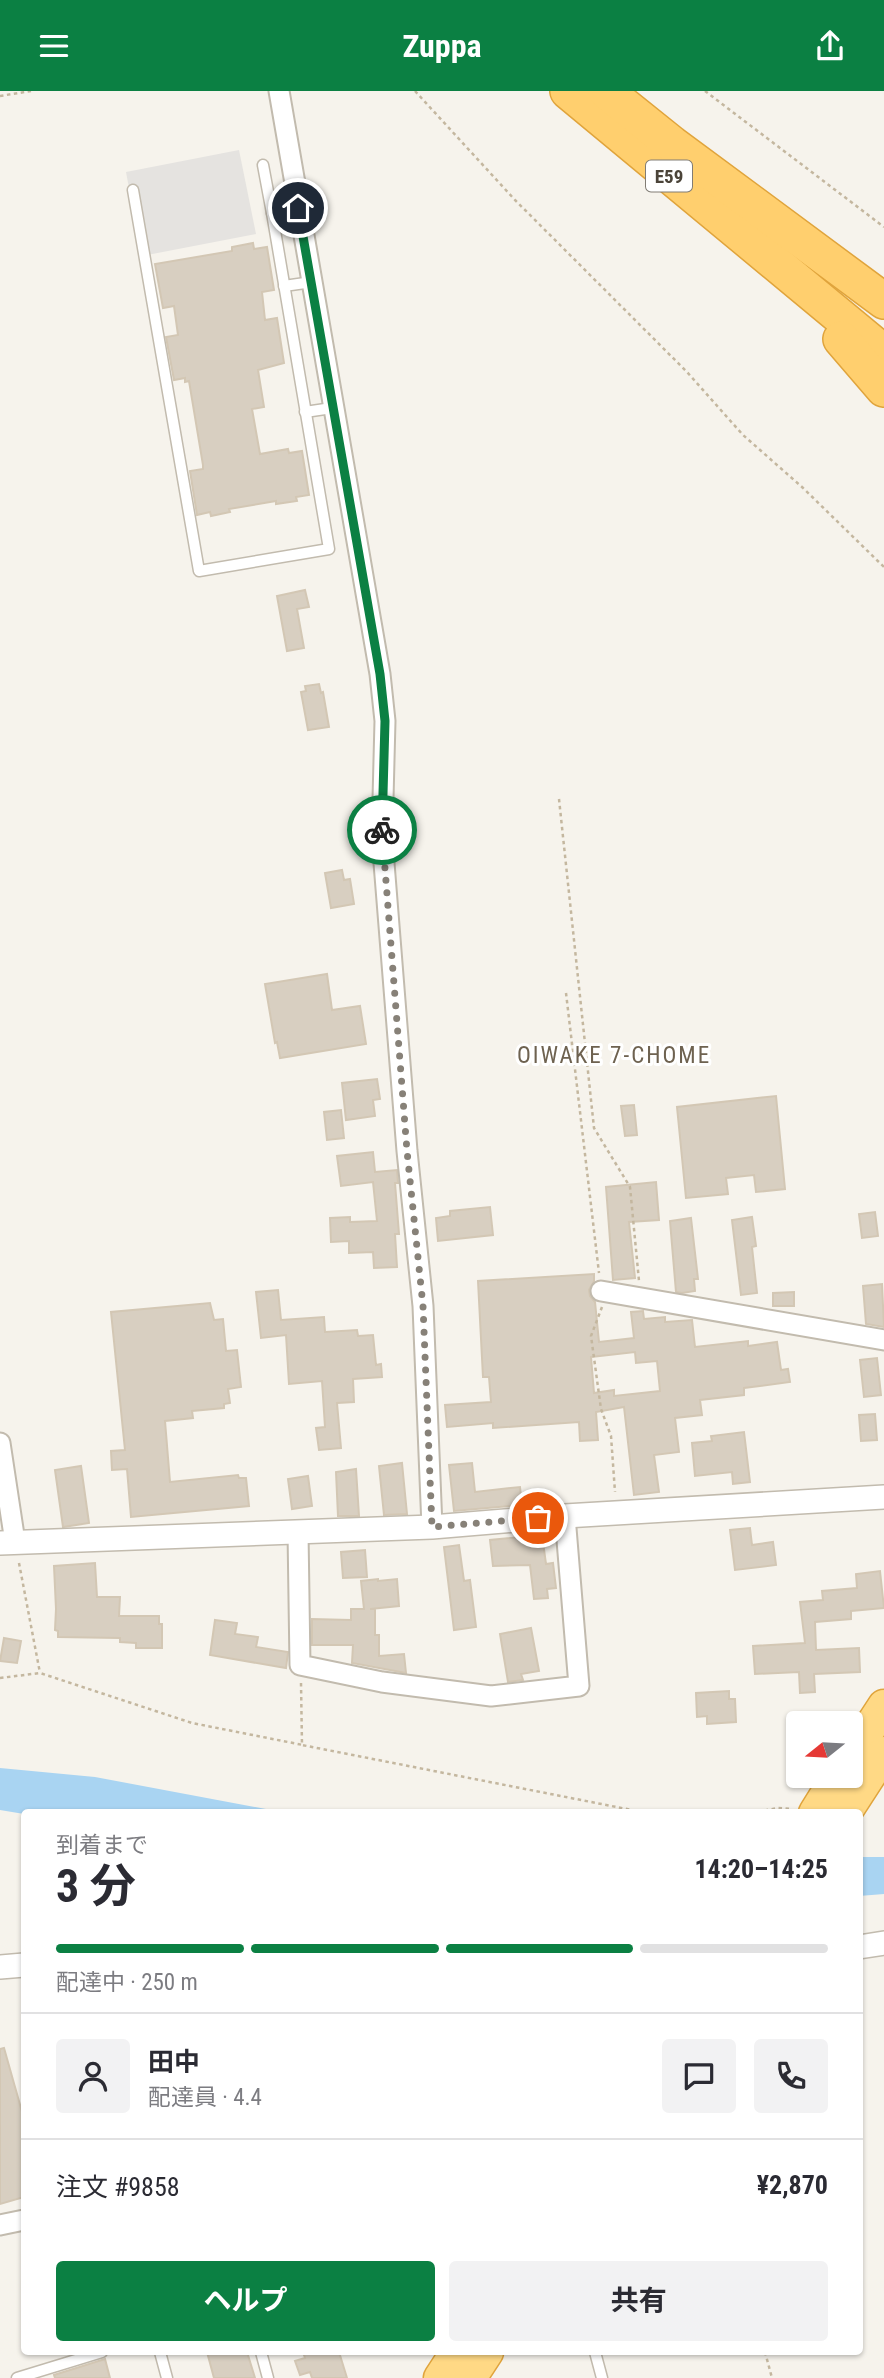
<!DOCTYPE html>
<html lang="ja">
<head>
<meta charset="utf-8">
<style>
  body { margin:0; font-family:"Roboto Condensed","Noto Sans JP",sans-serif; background:#f2f2f3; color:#2b2b33; height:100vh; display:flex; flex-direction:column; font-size:26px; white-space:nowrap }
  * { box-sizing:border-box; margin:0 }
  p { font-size:23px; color:#7c7c81 }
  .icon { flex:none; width:38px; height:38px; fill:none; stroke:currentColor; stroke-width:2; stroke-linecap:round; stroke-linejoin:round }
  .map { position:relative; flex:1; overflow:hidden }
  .sheet { position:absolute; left:21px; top:1718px; width:842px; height:546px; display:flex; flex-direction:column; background:#fff; border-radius:7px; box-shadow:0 2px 5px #0004 }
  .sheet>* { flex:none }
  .needle { width:46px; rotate:252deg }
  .buttons { position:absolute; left:786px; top:1620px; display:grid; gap:14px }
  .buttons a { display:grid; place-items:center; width:77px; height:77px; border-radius:7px; background:#fff; box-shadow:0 2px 5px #0004; font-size:35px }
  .pin { position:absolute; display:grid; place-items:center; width:60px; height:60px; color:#fff; margin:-30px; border:4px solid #fff; border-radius:50%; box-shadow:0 2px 7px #0007 }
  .courier { position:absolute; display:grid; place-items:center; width:70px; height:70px; margin:-35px; border:5px solid #0b8043; border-radius:50%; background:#fff; color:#222; box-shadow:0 2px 9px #0007 }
  .headline em { font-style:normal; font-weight:700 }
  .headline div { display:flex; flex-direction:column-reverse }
  .headline { display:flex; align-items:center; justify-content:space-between; height:119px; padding:0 35px }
  h1 { font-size:46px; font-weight:700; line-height:52px }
  .bar { display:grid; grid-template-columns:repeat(4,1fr); gap:10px 7px; align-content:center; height:84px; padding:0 35px }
  .bar i { height:9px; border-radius:5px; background:#e1e1e2 }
  .bar .current { background:#0b8043 }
  .bar p { grid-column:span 4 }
  .line { display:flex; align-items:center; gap:18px; padding:0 35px; border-top:2px solid #e1e1e2 }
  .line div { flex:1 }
  .round { display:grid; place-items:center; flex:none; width:74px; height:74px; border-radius:7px; background:#f2f2f3 }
  .primary-button { display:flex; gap:14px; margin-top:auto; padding:14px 35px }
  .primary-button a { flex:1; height:80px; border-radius:7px; background:#0b8043; color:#fff; font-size:28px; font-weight:700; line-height:80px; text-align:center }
  .primary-button a+a { background:#f2f2f3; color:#2b2b33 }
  header { display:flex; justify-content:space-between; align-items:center; height:91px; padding:0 35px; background:#0b8043; color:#fff; font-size:32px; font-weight:700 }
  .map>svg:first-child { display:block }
  .parking { fill:#e5e3e0 }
  .water { fill:#a9d4f2 }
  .building { fill:#d8cfc1; stroke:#d3c7b4; stroke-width:2; fill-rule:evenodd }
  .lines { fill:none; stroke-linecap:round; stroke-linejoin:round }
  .service-casing { stroke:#c2bbae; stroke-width:13 }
  .minor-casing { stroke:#c2bbae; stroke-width:23 }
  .tertiary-casing { stroke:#c2bbae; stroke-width:26 }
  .trunk-casing { stroke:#e0a43c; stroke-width:35 }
  .motorway-casing { stroke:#e0a43c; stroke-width:38 }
  .path { stroke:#c4b79f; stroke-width:2.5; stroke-dasharray:3.5 3.5; stroke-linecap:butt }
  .service { stroke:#fff; stroke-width:10 }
  .minor { stroke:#fff; stroke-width:19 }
  .tertiary { stroke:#fff; stroke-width:23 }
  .trunk { stroke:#ffd985; stroke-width:32 }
  .motorway { stroke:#ffcf6e; stroke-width:35 }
  .done { stroke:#878178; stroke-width:7; stroke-dasharray:0 12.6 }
  .route { stroke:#0b8043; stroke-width:9 }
  .labels { text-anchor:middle; stroke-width:6; stroke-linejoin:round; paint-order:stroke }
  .shield { fill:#fff; stroke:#817c74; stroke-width:2 }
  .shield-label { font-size:19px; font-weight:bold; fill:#4b4439 }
  .neighbourhood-label { font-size:23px; letter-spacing:2px; fill:#6e6250; stroke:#fff }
</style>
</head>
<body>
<header><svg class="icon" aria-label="menu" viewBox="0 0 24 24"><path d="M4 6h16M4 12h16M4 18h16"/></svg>Zuppa<svg class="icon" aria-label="share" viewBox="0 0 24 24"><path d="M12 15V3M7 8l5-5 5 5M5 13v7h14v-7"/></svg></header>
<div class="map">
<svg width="884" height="2287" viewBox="0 0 884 2287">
  <rect width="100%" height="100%" fill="#f6f3ec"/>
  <polygon class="parking" points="239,59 256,143 142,165 126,81"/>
  <g class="water">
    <polygon points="0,1677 95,1686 287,1722 24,1723 0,1719"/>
    <polygon points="859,1766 884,1766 884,1803 859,1805"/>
  </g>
  <g class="building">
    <polygon points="253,152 254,158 267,156 274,199 262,201 265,229 277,227 284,272 258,279 264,316 252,318 260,363 288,358 289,362 302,360 309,404 296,406 297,410 276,413 276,410 229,418 230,421 211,425 210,421 197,424 190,380 203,378 203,374 189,290 185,291 185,287 174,289 166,246 178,244 174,215 163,217 155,173 232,160 232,156"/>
    <polygon points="305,499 309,516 297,518 304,557 287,560 277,505"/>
    <polygon points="319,593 321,602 323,601 329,636 308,639 301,601 306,600 305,595"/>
    <polygon points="342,779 344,789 350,788 354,813 331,817 325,782"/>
    <polygon points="327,883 332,919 360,915 366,953 280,967 277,951 275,952 265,893"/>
    <polygon points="377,988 380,1008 373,1009 375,1025 346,1029 342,992"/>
    <polygon points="776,1005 785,1098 756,1101 754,1084 726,1087 728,1103 686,1107 677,1016"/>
    <polygon points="634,1014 637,1044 625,1045 621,1015"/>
    <polygon points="341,1019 344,1047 327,1049 324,1021"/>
    <polygon points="373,1061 375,1081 397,1079 398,1092 395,1092 399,1143 395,1143 397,1176 374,1177 373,1161 349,1162 349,1150 331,1151 330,1127 350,1126 350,1131 377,1130 373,1091 341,1095 337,1065"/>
    <polygon points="656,1091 659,1129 629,1131 635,1187 613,1189 606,1096"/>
    <polygon points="490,1116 493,1144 438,1150 436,1127 450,1125 450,1120"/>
    <polygon points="875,1121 878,1145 862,1147 859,1123"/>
    <polygon points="752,1126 756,1155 752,1156 757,1202 741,1204 732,1129"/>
    <polygon points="691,1127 698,1188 694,1188 695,1200 682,1202 676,1201 670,1130"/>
    <path d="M594 1183V1190L589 1199 590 1205 595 1211 599 1251 634 1247 631 1221 643 1220 644 1228 665 1226V1231L692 1229 695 1256 748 1250V1255L777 1251 781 1279 788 1278 790 1291 744 1297V1304L700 1309 702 1324 675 1327 679 1361 654 1364 659 1401 634 1404 624 1316 596 1321 598 1349 580 1350 579 1331 493 1337V1332L447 1336 445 1314 491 1311 489 1286H483L478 1190ZM635 1261 636 1272 657 1270 660 1300 614 1305V1299L594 1302 591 1266Z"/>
    <polygon points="882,1193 884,1236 866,1233 863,1195"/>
    <polygon points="278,1199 281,1229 324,1226 325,1241 357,1239 358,1245 373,1244 376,1274 381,1273 382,1286 353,1288 354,1311 337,1312 341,1357 319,1359 316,1337 325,1336 322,1290 289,1293 286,1244 261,1247 256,1201"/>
    <polygon points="794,1201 794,1215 773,1215 773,1202"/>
    <polygon points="210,1212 214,1229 223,1228 226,1260 237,1259 241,1296 228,1298 230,1312 224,1313 224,1317 192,1320 193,1327 165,1330 170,1391 238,1384 239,1387 246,1387 249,1415 131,1426 127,1378 112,1379 111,1360 125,1359 111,1221"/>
    <polygon points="877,1267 881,1304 864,1306 860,1269"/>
    <polygon points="875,1323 877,1349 861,1350 859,1324"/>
    <polygon points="744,1341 750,1391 733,1393 732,1381 695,1385 692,1352 712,1350 711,1345"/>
    <polygon points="402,1372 407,1423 384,1424 379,1375"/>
    <polygon points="472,1372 475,1401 520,1396 522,1414 454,1420 449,1374"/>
    <polygon points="81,1375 89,1432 63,1436 55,1379"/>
    <polygon points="356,1378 359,1425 338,1425 336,1381"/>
    <polygon points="308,1385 312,1415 292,1418 288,1388"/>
    <polygon points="750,1437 752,1454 773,1451 776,1474 735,1479 730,1439"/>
    <polygon points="542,1444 546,1473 553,1472 556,1497 547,1498 548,1507 534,1508 530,1474 493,1475 490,1449"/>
    <polygon points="459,1454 464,1490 470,1489 476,1536 454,1539 444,1456"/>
    <polygon points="365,1459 367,1486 343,1487 341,1461"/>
    <polygon points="95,1472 97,1506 120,1506 119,1525 159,1525 159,1533 162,1533 162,1557 136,1557 136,1552 120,1551 120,1547 58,1546 58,1540 55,1539 56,1518 54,1475"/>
    <polygon points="880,1480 884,1517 851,1520 851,1528 815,1531 816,1559 859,1557 860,1581 814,1583 815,1601 800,1602 799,1581 755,1583 753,1555 805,1552 800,1511 823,1509 822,1500 857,1497 856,1483"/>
    <polygon points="378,1488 378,1490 397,1488 399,1515 370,1518 375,1518 375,1544 379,1544 379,1565 404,1563 406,1582 352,1572 353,1554 312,1554 312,1528 351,1529 351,1518 364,1518 361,1490"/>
    <polygon points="215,1529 237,1532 235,1543 258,1546 256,1556 288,1561 286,1577 210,1564"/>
    <polygon points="531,1537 539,1580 521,1583 523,1589 508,1591 500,1543"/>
    <polygon points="4,1547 21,1550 17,1572 0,1570"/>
    <polygon points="729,1600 729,1608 735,1608 736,1631 707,1633 707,1625 697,1626 696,1602"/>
    <polygon points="4,1957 24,2028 24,2106 0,2113 0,1958"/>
    <polygon points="207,2261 247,2261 255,2287 214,2287"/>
    <polygon points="303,2261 339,2261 347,2287 312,2287 310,2281 300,2284 295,2270 305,2267"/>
    <polygon points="105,2268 110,2287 55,2287 54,2284"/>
  </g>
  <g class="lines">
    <g class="service-casing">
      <g id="service">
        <polyline points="263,74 272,122"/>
        <polyline points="133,99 199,480 329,458 272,122 298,117"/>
        <polyline points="284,195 312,191"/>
        <polyline points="305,321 332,317"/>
        <polyline points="160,2261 167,2287"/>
        <polyline points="261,2261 268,2287"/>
        <polyline points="595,2261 602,2287"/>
        <polyline points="17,2287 102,2261"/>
      </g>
    </g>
    <g class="minor-casing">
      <g id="minor">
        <polyline points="279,0 380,583 385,630 382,747 407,1060 423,1215 432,1436"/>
        <polyline points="601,1200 884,1249"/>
        <polyline points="0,1352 15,1451"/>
        <polyline points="298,1441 300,1574 382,1591 491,1605 579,1595 565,1425"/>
        <polyline points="0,2134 24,2129"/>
      </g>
    </g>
    <g class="tertiary-casing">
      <g id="tertiary">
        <polyline points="0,1452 432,1436 565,1425 884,1406"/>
        <polyline points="859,1856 884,1852"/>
        <polyline points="0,1876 24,1874"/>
      </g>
    </g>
    <g class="trunk-casing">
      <g id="trunk">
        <polyline points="850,1667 884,1615"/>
        <polyline points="815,1722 838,1685"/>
        <polyline points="845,1722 884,1662"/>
        <polyline points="440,2287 457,2261"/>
        <polyline points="470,2287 487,2261"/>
      </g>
    </g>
    <g class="motorway-casing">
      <g id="motorway">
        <polyline points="568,0 884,262"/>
        <polyline points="606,0 672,53 884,210"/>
        <polyline points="841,248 884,298"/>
      </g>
    </g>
    <g class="path">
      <polyline points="415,0 515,109 687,281 743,344 802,396 884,476"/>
      <polyline points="705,0 884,136"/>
      <polyline points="0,5 31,0"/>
      <polyline points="559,708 594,1037 630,1096 639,1190"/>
      <polyline points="566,902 599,1182"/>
      <polyline points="602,1216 591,1245 601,1318 611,1345 615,1401"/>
      <polyline points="19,1472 40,1582"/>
      <polyline points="0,1587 40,1582 192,1632 303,1654"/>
      <polyline points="301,1592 302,1654 647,1722"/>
      <polyline points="751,1722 778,1717 792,1718"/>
      <polyline points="765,2261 772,2287"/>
    </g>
    <use href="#service" class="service"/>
    <use href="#minor" class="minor"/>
    <use href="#tertiary" class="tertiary"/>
    <use href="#trunk" class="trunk"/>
    <use href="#motorway" class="motorway"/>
  </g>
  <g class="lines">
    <polyline class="done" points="382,739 407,1060 423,1215 432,1436 538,1427"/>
    <polyline class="route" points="298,117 380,583 385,630 382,739"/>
  </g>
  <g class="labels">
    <rect class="shield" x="646" y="69.5" width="46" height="31" rx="5"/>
    <g class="shield-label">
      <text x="669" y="92">E59</text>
    </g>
    <g class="neighbourhood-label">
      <text x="614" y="972">OIWAKE 7-CHOME</text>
    </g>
  </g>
</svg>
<div class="buttons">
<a><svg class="needle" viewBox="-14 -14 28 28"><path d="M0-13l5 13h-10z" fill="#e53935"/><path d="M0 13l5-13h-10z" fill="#7c7c81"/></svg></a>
</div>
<div class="pin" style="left:538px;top:1427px;background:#ea580c"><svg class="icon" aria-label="bag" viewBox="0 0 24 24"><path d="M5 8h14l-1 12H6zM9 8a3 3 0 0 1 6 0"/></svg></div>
<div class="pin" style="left:298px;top:117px;background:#1f2937"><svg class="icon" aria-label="home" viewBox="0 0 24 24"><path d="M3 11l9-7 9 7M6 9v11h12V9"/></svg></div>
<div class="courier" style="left:382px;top:739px"><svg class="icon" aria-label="bike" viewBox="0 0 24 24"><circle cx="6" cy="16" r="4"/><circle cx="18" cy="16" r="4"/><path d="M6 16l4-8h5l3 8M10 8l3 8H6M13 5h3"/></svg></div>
<section class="sheet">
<div class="headline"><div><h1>3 分</h1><p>到着まで</p></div><em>14:20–14:25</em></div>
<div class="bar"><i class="current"></i><i class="current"></i><i class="current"></i><i></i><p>配達中 · 250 m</p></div>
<div class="line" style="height:126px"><a class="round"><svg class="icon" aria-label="person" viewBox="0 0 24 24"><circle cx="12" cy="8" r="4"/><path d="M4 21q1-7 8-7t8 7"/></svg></a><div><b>田中</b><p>配達員 · 4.4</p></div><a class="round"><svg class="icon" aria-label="chat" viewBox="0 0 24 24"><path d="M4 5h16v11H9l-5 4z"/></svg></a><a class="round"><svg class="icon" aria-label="phone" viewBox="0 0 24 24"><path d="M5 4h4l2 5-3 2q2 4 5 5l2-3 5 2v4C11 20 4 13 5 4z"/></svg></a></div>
<div class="line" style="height:91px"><div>注文 #9858</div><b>¥2,870</b></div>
<div class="primary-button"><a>ヘルプ</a><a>共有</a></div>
</section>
</div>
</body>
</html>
